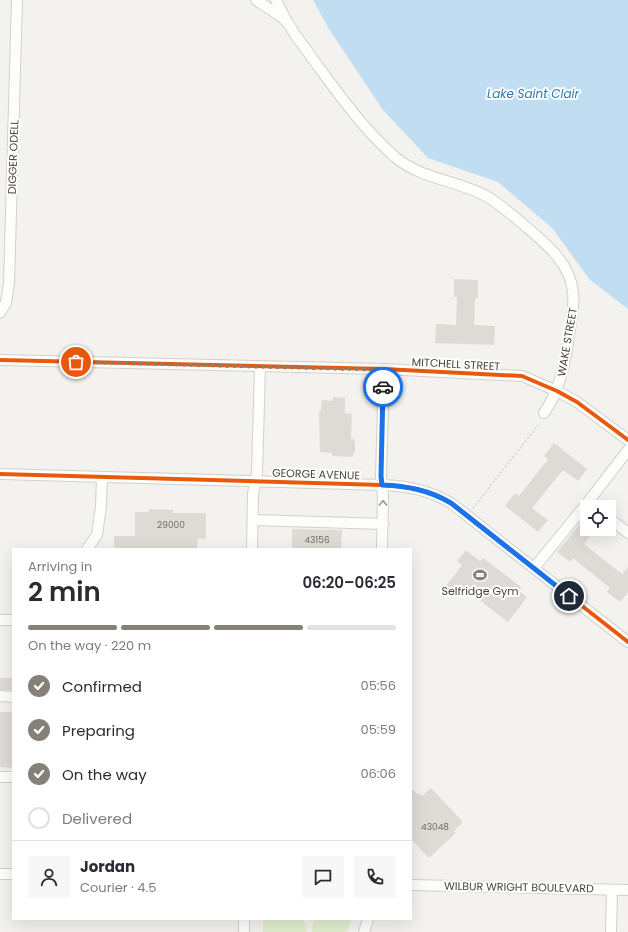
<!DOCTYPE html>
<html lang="en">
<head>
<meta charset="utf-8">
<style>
  body { margin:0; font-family:Poppins,sans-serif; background:#f7f7f7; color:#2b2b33; height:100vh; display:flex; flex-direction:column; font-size:15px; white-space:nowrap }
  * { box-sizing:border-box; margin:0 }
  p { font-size:13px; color:#7c7c81 }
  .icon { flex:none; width:22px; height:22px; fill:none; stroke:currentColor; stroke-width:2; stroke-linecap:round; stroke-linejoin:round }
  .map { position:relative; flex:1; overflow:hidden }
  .drawer { position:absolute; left:12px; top:548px; width:400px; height:372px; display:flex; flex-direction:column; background:#fff; border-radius:0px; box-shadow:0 4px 16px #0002 }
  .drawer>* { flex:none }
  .tools { position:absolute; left:580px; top:500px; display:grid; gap:8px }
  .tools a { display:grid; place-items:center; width:36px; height:36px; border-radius:0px; background:#fff; box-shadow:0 4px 16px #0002; font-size:20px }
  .pin { position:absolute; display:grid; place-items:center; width:34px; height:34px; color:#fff; margin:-17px; border:2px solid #fff; border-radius:50%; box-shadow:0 1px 4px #0007 }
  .courier { position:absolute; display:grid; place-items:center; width:40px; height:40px; margin:-20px; border:3px solid #1a73e8; border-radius:50%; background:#fff; color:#222; box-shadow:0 1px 5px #0007 }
  .overview em { font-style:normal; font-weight:600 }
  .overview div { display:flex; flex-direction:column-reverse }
  .overview { display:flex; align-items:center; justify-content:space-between; height:68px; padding:0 16px }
  h1 { font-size:26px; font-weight:600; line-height:30px }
  .bar { display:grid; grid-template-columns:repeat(4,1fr); gap:6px 4px; align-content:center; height:48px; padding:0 16px }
  .bar i { height:5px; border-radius:3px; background:#e1e1e2 }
  .bar .current { background:#868178 }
  .bar p { grid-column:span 4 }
  .line { display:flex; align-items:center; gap:10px; padding:0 16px; border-top:1px solid #e1e1e2 }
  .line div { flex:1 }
  .round { display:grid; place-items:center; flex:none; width:42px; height:42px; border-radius:0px; background:#f7f7f7 }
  ol { padding:0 16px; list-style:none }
  li { display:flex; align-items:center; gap:12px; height:44px }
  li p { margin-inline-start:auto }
  li .icon { padding:4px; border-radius:50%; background:#868178; color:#fff; stroke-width:4 }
  li:last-child { color:#7c7c81 }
  li i { width:22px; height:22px; border:2px solid #e1e1e2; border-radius:50% }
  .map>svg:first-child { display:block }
  .green { fill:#e1eecf }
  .water { fill:#c0ddf1 }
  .building { fill:#dedbd6 }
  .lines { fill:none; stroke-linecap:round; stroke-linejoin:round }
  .minor-casing { stroke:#d2d0cb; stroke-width:12 }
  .path { stroke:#d3d2cc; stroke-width:1.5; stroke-dasharray:2 2; stroke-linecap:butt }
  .minor { stroke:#fdfdfc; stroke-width:10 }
  .cycleway-casing { stroke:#fff; stroke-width:6 }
  .cycleway { stroke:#e8590c; stroke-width:4 }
  .oneway { stroke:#9b9791 }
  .done { stroke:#868178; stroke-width:4; stroke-dasharray:0 7.2 }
  .route { stroke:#1a73e8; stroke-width:5 }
  .labels { text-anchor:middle; stroke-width:4; stroke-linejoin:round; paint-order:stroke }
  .number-label { font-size:9px; fill:#706a61 }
  .street-label { font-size:11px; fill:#4b4439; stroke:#fff }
  .poi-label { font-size:11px; fill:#4b4439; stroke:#fff }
  .water-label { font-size:12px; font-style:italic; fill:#2e7ab2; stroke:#fff }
</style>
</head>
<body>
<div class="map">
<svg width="628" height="932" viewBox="0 0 628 932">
  <rect width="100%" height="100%" fill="#f4f2ee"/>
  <g class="green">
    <polygon points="263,919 304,919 304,922 306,924 306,932 263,932"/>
    <polygon points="314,919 352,919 347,932 312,932 312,925 314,922"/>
  </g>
  <polygon class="water" points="313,0 628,0 628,309 590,280 552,228 498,182 428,158 383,110 329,29"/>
  <g class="building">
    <polygon points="454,279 478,280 478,298 475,298 474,325 495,326 494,345 435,343 436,324 456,325 457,297 454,297"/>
    <polygon points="333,397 345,398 345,413 352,414 351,439 354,439 355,444 355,452 353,453 353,457 332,456 332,453 320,452 319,411 321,411 322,400 333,401"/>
    <polygon points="554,443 587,469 578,481 563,470 532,508 548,520 538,532 505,506 515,493 519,496 548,459 544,456"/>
    <polygon points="149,509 173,510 173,513 206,513 206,539 198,538 197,549 114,549 114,536 135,536 135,512 149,512"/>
    <polygon points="587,515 587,529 595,529 584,544 622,574 628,567 628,592 620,602 607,592 610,588 573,558 570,562 557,552"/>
    <polygon points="292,529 342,530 341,549 292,549"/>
    <polygon points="466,550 480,561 483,558 521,587 519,591 527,597 508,622 464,588 458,595 446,586 462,565 457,561"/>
    <rect x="0" y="678" width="13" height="12"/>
    <polygon points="0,712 13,712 13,768 0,767"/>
    <polygon points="411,788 418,795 419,793 422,796 431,788 463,822 454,831 456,833 429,858 411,839"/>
  </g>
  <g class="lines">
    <g class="minor-casing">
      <g id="minor">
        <path d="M256 0C266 7 279 14 288 23 291 27 293 32 296 36 301 43 307 50 312 58 337 92 363 129 395 157 423 180 457 180 486 196 500 204 512 215 524 225 545 243 570 262 573 292 575 308 570 326 568 342 564 368 559 391 544 413"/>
        <polyline points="276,0 287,22"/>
        <polyline points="0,313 6,303 9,283 17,0"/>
        <polyline points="0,360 384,369 522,376 557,391 577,402 628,440"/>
        <path d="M0 474 382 485C407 486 429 490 451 503L628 642"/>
        <polyline points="609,518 628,533"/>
        <polyline points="253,520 383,524"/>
        <polyline points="87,549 97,535 101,506 102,477"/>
        <polyline points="252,549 253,494 257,473 260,367"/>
        <polyline points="382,549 383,496 381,476 384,369"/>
        <polyline points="534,568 588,502 628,450"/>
        <polyline points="0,620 13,620"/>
        <polyline points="0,696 13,697"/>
        <polyline points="0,777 13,777"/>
        <polyline points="0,874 13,874"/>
        <polyline points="411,885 628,890"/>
        <polyline points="244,932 244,919"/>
        <polyline points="364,932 368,919"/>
        <polyline points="611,932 612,890"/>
      </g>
    </g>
    <polyline class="path" points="473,508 539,424"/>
    <use href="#minor" class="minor"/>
    <g class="cycleway-casing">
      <g id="cycleway">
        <polyline points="0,360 384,369 522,376 557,391 577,402 628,440"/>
        <path d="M0 474 382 485C407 486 429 490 451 503L628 642"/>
      </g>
    </g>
    <use href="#cycleway" class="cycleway"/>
  </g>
  <defs><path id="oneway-chevron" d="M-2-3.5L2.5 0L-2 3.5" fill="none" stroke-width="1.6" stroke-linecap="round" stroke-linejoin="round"/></defs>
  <use class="oneway" href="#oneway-chevron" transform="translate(383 503) rotate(-89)"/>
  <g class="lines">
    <polyline class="done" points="76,362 384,370 383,387"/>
    <path class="route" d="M383 387 381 476 382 485C407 486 429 490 451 503L569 596"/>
  </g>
  <defs>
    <g id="stadium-bare" transform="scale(1.08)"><path d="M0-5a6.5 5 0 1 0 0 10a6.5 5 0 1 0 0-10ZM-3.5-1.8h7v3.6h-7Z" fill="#868178" stroke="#fff" stroke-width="2.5" paint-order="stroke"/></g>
  </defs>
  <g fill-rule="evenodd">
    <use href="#stadium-bare" x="480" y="575"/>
  </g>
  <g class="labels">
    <g class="number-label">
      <text x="171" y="528">29000</text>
      <text x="317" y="543">43156</text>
      <text x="435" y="830">43048</text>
    </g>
    <g class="street-label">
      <text transform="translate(13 157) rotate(-88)" y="4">DIGGER ODELL</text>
      <text transform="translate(567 342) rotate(-80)" y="4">WAKE STREET</text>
      <text transform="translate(456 364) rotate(3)" y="4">MITCHELL STREET</text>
      <text transform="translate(316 474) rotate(2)" y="4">GEORGE AVENUE</text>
      <text transform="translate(519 887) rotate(1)" y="4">WILBUR WRIGHT BOULEVARD</text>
    </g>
    <g class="poi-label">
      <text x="480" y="595">Selfridge Gym</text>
    </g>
    <g class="water-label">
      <text x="533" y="98">Lake Saint Clair</text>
    </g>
  </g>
</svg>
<div class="tools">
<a><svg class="icon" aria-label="locate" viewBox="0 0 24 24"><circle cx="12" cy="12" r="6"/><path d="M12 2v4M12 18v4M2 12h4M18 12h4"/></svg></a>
</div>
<div class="pin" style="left:76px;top:362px;background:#ea580c"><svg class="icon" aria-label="bag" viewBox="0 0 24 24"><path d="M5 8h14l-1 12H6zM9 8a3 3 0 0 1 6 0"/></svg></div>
<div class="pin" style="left:569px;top:596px;background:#1f2937"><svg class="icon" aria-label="home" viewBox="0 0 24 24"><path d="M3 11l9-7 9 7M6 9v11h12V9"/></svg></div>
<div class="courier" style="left:383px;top:387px"><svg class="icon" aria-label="car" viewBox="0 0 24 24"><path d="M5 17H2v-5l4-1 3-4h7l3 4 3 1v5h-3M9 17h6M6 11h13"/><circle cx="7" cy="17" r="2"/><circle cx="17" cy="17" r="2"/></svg></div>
<section class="drawer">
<div class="overview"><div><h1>2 min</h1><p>Arriving in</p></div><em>06:20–06:25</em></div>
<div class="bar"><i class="current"></i><i class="current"></i><i class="current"></i><i></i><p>On the way · 220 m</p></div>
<ol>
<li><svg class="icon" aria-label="check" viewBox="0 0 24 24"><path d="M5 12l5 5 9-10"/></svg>Confirmed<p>05:56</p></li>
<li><svg class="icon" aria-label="check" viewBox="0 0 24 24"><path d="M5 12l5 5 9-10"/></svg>Preparing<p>05:59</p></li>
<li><svg class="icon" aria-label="check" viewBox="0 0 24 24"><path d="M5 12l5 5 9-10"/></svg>On the way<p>06:06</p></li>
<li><i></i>Delivered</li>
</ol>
<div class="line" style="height:72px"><a class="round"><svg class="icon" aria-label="person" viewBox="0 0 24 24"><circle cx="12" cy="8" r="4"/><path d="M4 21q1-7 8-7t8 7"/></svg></a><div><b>Jordan</b><p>Courier · 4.5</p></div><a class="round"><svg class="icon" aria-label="chat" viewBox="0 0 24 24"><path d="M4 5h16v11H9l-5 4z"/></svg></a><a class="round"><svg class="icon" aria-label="phone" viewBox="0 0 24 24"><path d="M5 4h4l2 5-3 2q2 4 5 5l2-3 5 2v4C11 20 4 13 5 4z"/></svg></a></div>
</section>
</div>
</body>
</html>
